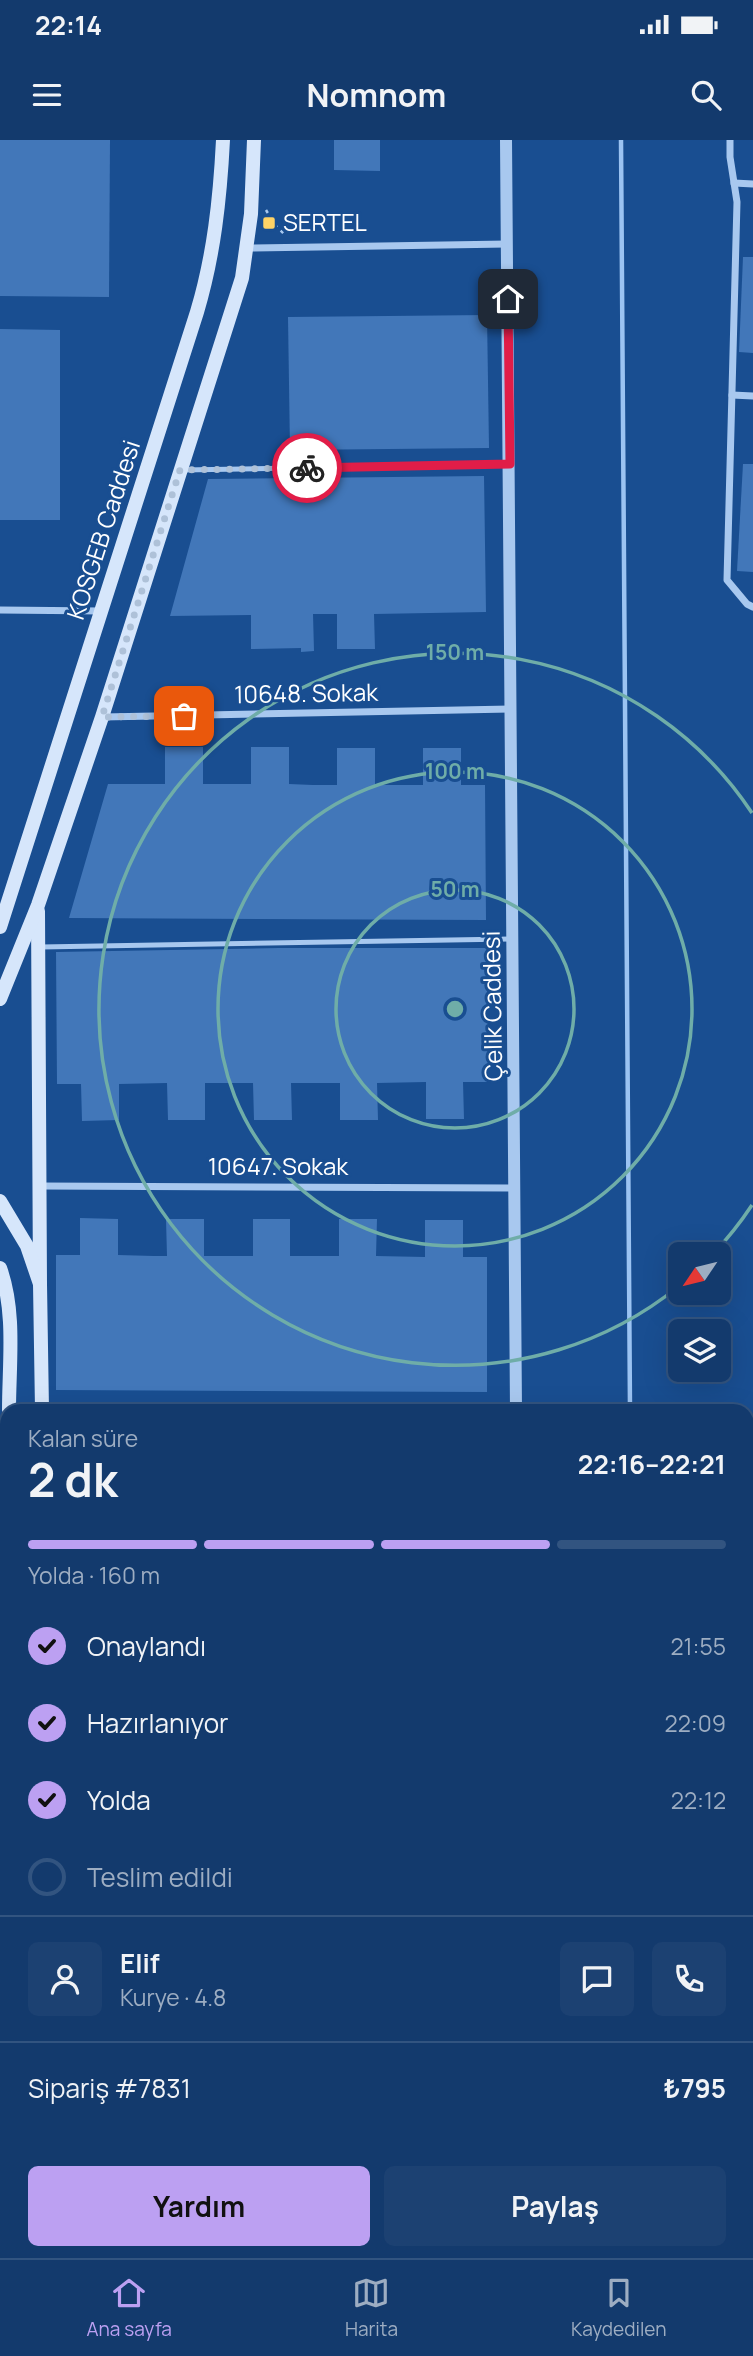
<!DOCTYPE html>
<html lang="tr">
<head>
<meta charset="utf-8">
<style>
  body { margin:0; font-family:Manrope,sans-serif; background:#1c4172; color:#f1f3f6; height:100vh; display:flex; flex-direction:column; font-size:26px; white-space:nowrap }
  * { box-sizing:border-box; margin:0 }
  p { font-size:23px; color:#9dadc2 }
  .icon { flex:none; width:38px; height:38px; fill:none; stroke:currentColor; stroke-width:2; stroke-linecap:round; stroke-linejoin:round }
  .map { position:relative; flex:1; overflow:hidden }
  .drawer { position:absolute; left:0px; top:1264px; width:754px; height:856px; display:flex; flex-direction:column; background:#133a6d; border-radius:21px 21px 0 0; box-shadow:0 7px 28px #0002,0 0 0 2px #325480 }
  .drawer>* { flex:none }
  .needle { width:46px; rotate:235deg }
  .buttons { position:absolute; left:668px; top:1102px; display:grid; gap:14px }
  .buttons a { display:grid; place-items:center; width:63px; height:63px; border-radius:10px; background:#133a6d; box-shadow:0 7px 28px #0002,0 0 0 2px #325480; font-size:35px }
  .pin { position:absolute; display:grid; place-items:center; width:60px; height:60px; color:#fff; margin:-30px; border-radius:14px; box-shadow:0 4px 10px #0006 }
  .courier { position:absolute; display:grid; place-items:center; width:70px; height:70px; margin:-35px; border:5px solid #e11d48; border-radius:50%; background:#fff; color:#222; box-shadow:0 2px 9px #0007 }
  .summary em { font-style:normal; font-weight:700 }
  .summary div { display:flex; flex-direction:column-reverse }
  .summary { display:flex; align-items:center; justify-content:space-between; height:119px; padding:0 28px }
  h1 { font-size:46px; font-weight:700; line-height:52px }
  .bar { display:grid; grid-template-columns:repeat(4,1fr); gap:10px 7px; align-content:center; height:84px; padding:0 28px }
  .bar i { height:9px; border-radius:5px; background:#325480 }
  .bar .active { background:#bca0f2 }
  .bar p { grid-column:span 4 }
  .line { display:flex; align-items:center; gap:18px; padding:0 28px; border-top:2px solid #325480 }
  .line div { flex:1 }
  .round { display:grid; place-items:center; flex:none; width:74px; height:74px; border-radius:10px; background:#1c4172 }
  ol { padding:0 28px; list-style:none }
  li { display:flex; align-items:center; gap:21px; height:77px }
  li p { margin-inline-start:auto }
  li .icon { padding:7px; border-radius:50%; background:#bca0f2; color:#111; stroke-width:4 }
  li:last-child { color:#9dadc2 }
  li i { width:38px; height:38px; border:4px solid #325480; border-radius:50% }
  .cta { display:flex; gap:14px; margin-top:auto; padding:14px 28px }
  .cta a { flex:1; height:80px; border-radius:10px; background:#bca0f2; color:#111; font-size:28px; font-weight:700; line-height:80px; text-align:center }
  .cta a+a { background:#1c4172; color:#f1f3f6 }
  .status { display:flex; justify-content:space-between; align-items:center; height:49px; padding:0 35px; background:#133a6d; direction:ltr }
  .status svg { height:19px; fill:currentColor }
  header { display:flex; justify-content:space-between; align-items:center; height:91px; padding:0 28px; background:#133a6d; font-size:32px; font-weight:700 }
  .menu { display:flex; justify-content:space-around; align-items:center; height:98px; border-top:2px solid #325480; background:#133a6d; font-size:19px; color:#9dadc2 }
  .menu a { display:grid; justify-items:center; gap:4px }
  .menu .active { color:#bca0f2 }
  .map>svg:first-child { display:block }
  .lines { fill:none; stroke-linecap:round; stroke-linejoin:round }
  .stream { stroke:#9bc3f2; stroke-width:4.5 }
  .building { fill:#4277b9 }
  .path { stroke:#a8c8ef; stroke-width:2.5; stroke-dasharray:3.5 5; stroke-linecap:butt }
  .service { stroke:#a8c8ef; stroke-width:5 }
  .minor { stroke:#a8c8ef; stroke-width:7 }
  .tertiary { stroke:#a8c8ef; stroke-width:12 }
  .secondary { stroke:#d6e6fb; stroke-width:14 }
  .done { stroke:#aec1d8; stroke-width:7; stroke-dasharray:0 12.6 }
  .route { stroke:#e11d48; stroke-width:9 }
  .ring { fill:none; stroke:#6fada8; stroke-width:3.5 }
  .poi-dot { fill:#ffd366; stroke:#194e91; stroke-width:2.5 }
  .labels { text-anchor:middle; stroke-width:6; stroke-linejoin:round; paint-order:stroke }
  .poi-label { font-size:24px; fill:#fff; stroke:#194e91; text-anchor:start }
  .street-label { font-size:24px; fill:#fff; stroke:#194e91 }
  .centre { fill:#6fada8; stroke:#194e91; stroke-width:3.5 }
  .ring-label { font-size:21px; text-anchor:middle; font-weight:bold; fill:#6fada8; stroke:#194e91; stroke-width:6; stroke-linejoin:round; paint-order:stroke }
</style>
</head>
<body>
<div class="status"><b>22:14</b><svg viewBox="0 0 49 12"><path d="M0 12V9h3v3zM5 12V6h3v6zM10 12V3h3v9zM15 12V0h3v12zM26 1h20v11H26zM47 4h2v5h-2z"/></svg></div>
<header><svg class="icon" aria-label="menu" viewBox="0 0 24 24"><path d="M4 6h16M4 12h16M4 18h16"/></svg>Nomnom<svg class="icon" aria-label="search" viewBox="0 0 24 24"><circle cx="10" cy="10" r="6"/><path d="M15 15l6 6"/></svg></header>
<div class="map">
<svg width="753" height="2118" viewBox="0 0 753 2118">
  <rect width="100%" height="100%" fill="#194e91"/>
  <g class="lines">
    <g class="stream">
      <polyline points="621,0 630,1270"/>
      <polyline points="637,2112 637,2118"/>
    </g>
  </g>
  <g class="building">
    <polygon points="0,0 110,0 109,157 0,156"/>
    <polygon points="334,0 380,0 380,31 334,30"/>
    <polygon points="743,117 753,117 753,213 739,212"/>
    <polygon points="487,175 489,308 290,310 288,177"/>
    <polygon points="0,189 60,190 60,380 0,380"/>
    <polygon points="743,324 753,324 753,432 737,431"/>
    <polygon points="484,336 486,472 374,474 375,509 337,509 337,474 313,474 314,511 301,512 301,508 251,509 251,475 170,476 208,339"/>
    <polygon points="165,607 203,607 203,644 251,644 251,607 289,607 289,644 313,645 337,645 337,608 375,608 375,645 423,645 423,608 461,608 461,645 485,645 486,780 69,778 108,644 165,644"/>
    <polygon points="279,808 487,808 488,942 463,942 464,979 426,979 426,942 377,943 378,980 340,980 340,943 291,943 292,980 254,980 253,943 205,943 205,980 168,980 167,943 119,944 119,980 82,981 81,944 57,944 56,812"/>
    <polygon points="80,1078 118,1079 118,1115 154,1116 167,1116 166,1079 204,1079 204,1116 253,1116 253,1079 290,1079 290,1116 339,1116 339,1079 377,1079 376,1116 425,1117 425,1080 463,1080 463,1117 487,1117 487,1252 56,1250 56,1115 80,1115"/>
  </g>
  <g class="lines">
    <polyline class="path" points="266,70 275,85 285,95"/>
    <g class="service">
      <polyline points="184,330 506,324"/>
      <polyline points="41,807 510,799"/>
      <polyline points="83,1270 516,1267"/>
      <polyline points="0,1747 7,1747"/>
    </g>
    <g class="minor">
      <polyline points="730,0 730,17 737,62 727,440 747,464 753,467"/>
      <polyline points="734,43 753,44"/>
      <polyline points="248,108 507,104"/>
      <polyline points="732,255 753,256"/>
      <polyline points="0,470 102,471"/>
      <polyline points="103,577 511,569"/>
      <polyline points="41,1046 515,1048"/>
      <polyline points="0,1988 7,1988"/>
    </g>
    <g class="tertiary">
      <polyline points="506,0 516,1270"/>
      <polyline points="519,2112 519,2118"/>
    </g>
    <g class="secondary">
      <polyline points="38,771 40,1144"/>
      <path d="M0 787 197 172C214 115 220 59 223 0"/>
      <polyline points="0,859 38,765 102,577 242,138 251,74 254,0"/>
      <polyline points="0,1061 27,1106 40,1144 42,1270"/>
      <path d="M0 1128C16 1172 9 1224 9 1270"/>
      <polyline points="15,2112 15,2118"/>
      <polyline points="45,2112 45,2118"/>
    </g>
  </g>
  <g class="lines">
    <polyline class="done" points="184,576 102,577 180,330 307,328"/>
    <polyline class="route" points="307,328 510,324 508,159"/>
  </g>
  <g class="ring">
    <circle cx="455" cy="869" r="119"/>
    <circle cx="455" cy="869" r="237"/>
    <path d="M752 1065A356 356 0 0 1 713 1114M679 1146A356 356 0 1 1 752 673"/>
  </g>
  <rect class="poi-dot" x="262" y="76" width="14" height="14" rx="3.5"/>
  <g class="labels">
    <g class="poi-label">
      <text x="283" y="91">SERTEL</text>
    </g>
    <g class="street-label">
      <text transform="translate(104 390) rotate(-72)" y="8">KOSGEB Caddesi</text>
      <text transform="translate(306 554) rotate(-1)" y="8">10648. Sokak</text>
      <text transform="translate(493 866) rotate(-91)" y="8">Çelik Caddesi</text>
      <text x="278" y="1035">10647. Sokak</text>
    </g>
  </g>
  <circle cx="455" cy="869" r="10" class="centre"/>
  <g class="ring-label">
    <text x="455" y="520">150 m</text>
    <text x="455" y="639">100 m</text>
    <text x="455" y="757">50 m</text>
  </g>
</svg>
<div class="buttons">
<a><svg class="needle" viewBox="-14 -14 28 28"><path d="M0-13l5 13h-10z" fill="#e53935"/><path d="M0 13l5-13h-10z" fill="#9dadc2"/></svg></a>
<a><svg class="icon" aria-label="layers" viewBox="0 0 24 24"><path d="M12 4l9 5-9 5-9-5zM3 14l9 5 9-5"/></svg></a>
</div>
<div class="pin" style="left:184px;top:576px;background:#ea580c"><svg class="icon" aria-label="bag" viewBox="0 0 24 24"><path d="M5 8h14l-1 12H6zM9 8a3 3 0 0 1 6 0"/></svg></div>
<div class="pin" style="left:508px;top:159px;background:#1f2937"><svg class="icon" aria-label="home" viewBox="0 0 24 24"><path d="M3 11l9-7 9 7M6 9v11h12V9"/></svg></div>
<div class="courier" style="left:307px;top:328px"><svg class="icon" aria-label="bike" viewBox="0 0 24 24"><circle cx="6" cy="16" r="4"/><circle cx="18" cy="16" r="4"/><path d="M6 16l4-8h5l3 8M10 8l3 8H6M13 5h3"/></svg></div>
<section class="drawer">
<div class="summary"><div><h1>2 dk</h1><p>Kalan süre</p></div><em>22:16–22:21</em></div>
<div class="bar"><i class="active"></i><i class="active"></i><i class="active"></i><i></i><p>Yolda · 160 m</p></div>
<ol>
<li><svg class="icon" aria-label="check" viewBox="0 0 24 24"><path d="M5 12l5 5 9-10"/></svg>Onaylandı<p>21:55</p></li>
<li><svg class="icon" aria-label="check" viewBox="0 0 24 24"><path d="M5 12l5 5 9-10"/></svg>Hazırlanıyor<p>22:09</p></li>
<li><svg class="icon" aria-label="check" viewBox="0 0 24 24"><path d="M5 12l5 5 9-10"/></svg>Yolda<p>22:12</p></li>
<li><i></i>Teslim edildi</li>
</ol>
<div class="line" style="height:126px"><a class="round"><svg class="icon" aria-label="person" viewBox="0 0 24 24"><circle cx="12" cy="8" r="4"/><path d="M4 21q1-7 8-7t8 7"/></svg></a><div><b>Elif</b><p>Kurye · 4.8</p></div><a class="round"><svg class="icon" aria-label="chat" viewBox="0 0 24 24"><path d="M4 5h16v11H9l-5 4z"/></svg></a><a class="round"><svg class="icon" aria-label="phone" viewBox="0 0 24 24"><path d="M5 4h4l2 5-3 2q2 4 5 5l2-3 5 2v4C11 20 4 13 5 4z"/></svg></a></div>
<div class="line" style="height:91px"><div>Sipariş #7831</div><b>₺795</b></div>
<div class="cta"><a>Yardım</a><a>Paylaş</a></div>
</section>
</div>
<nav class="menu">
<a class="active"><svg class="icon" aria-label="home" viewBox="0 0 24 24"><path d="M3 11l9-7 9 7M6 9v11h12V9"/></svg>Ana sayfa</a>
<a><svg class="icon" aria-label="map" viewBox="0 0 24 24"><path d="M3 6l6-2 6 2 6-2v14l-6 2-6-2-6 2zM9 4v14M15 6v14"/></svg>Harita</a>
<a><svg class="icon" aria-label="saved" viewBox="0 0 24 24"><path d="M7 4h10v16l-5-4-5 4z"/></svg>Kaydedilen</a>
</nav>
</body>
</html>
